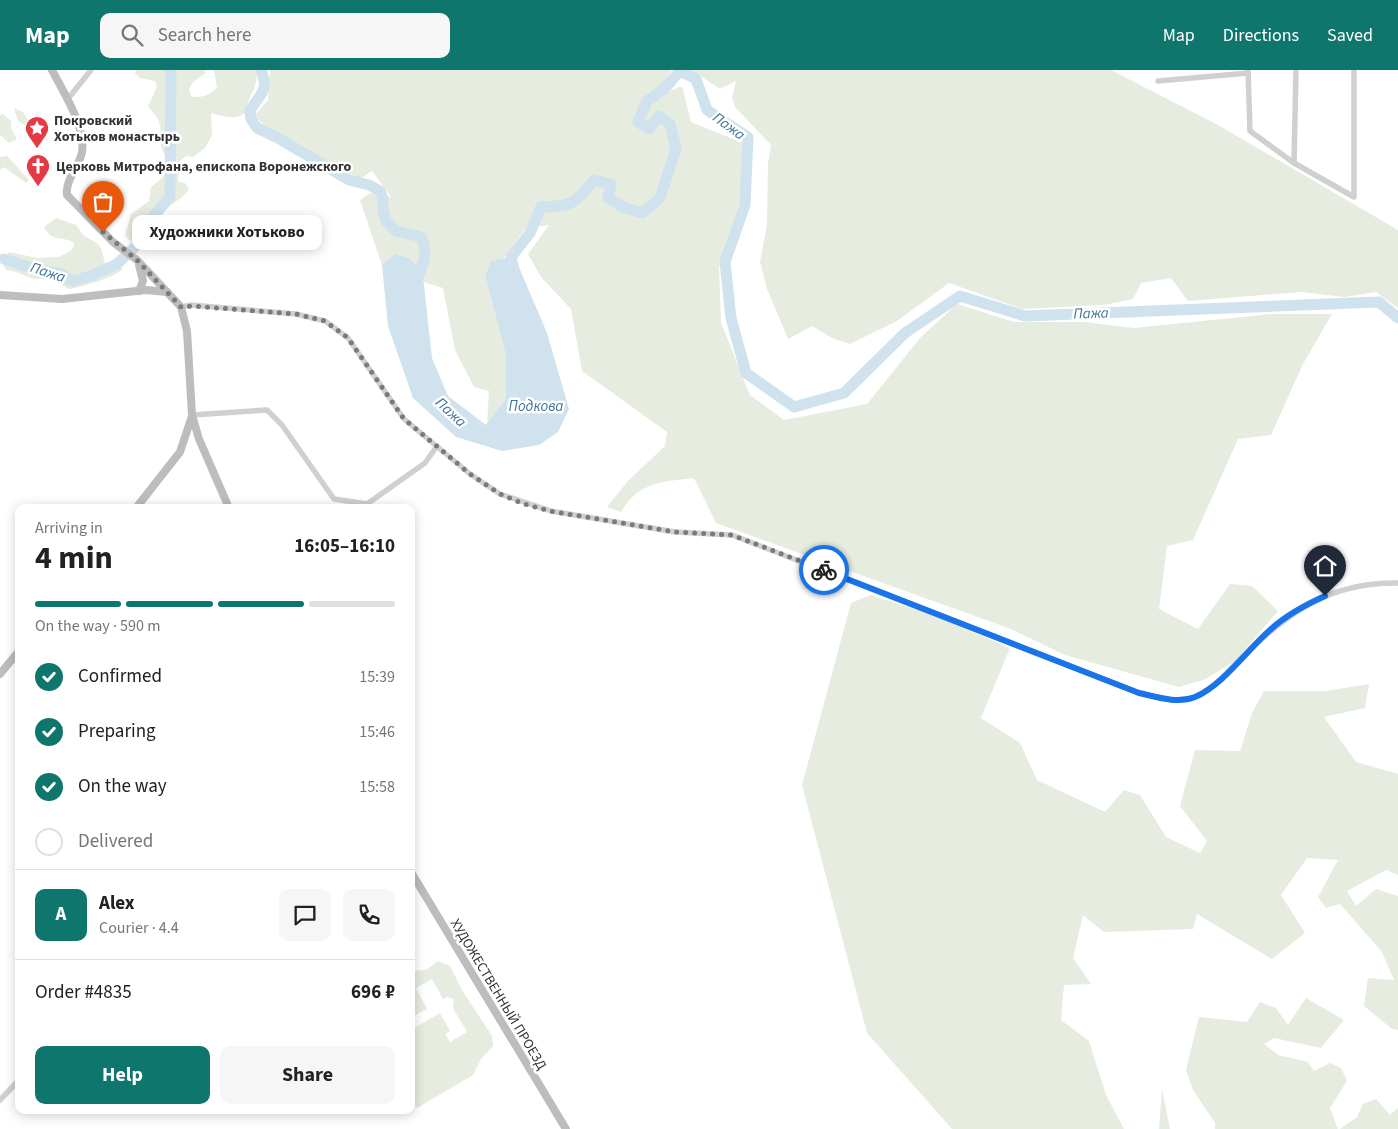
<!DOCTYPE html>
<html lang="en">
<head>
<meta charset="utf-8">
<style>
  body { margin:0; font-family:"Source Sans 3",sans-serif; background:#f6f6f6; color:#222; height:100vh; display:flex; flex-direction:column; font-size:19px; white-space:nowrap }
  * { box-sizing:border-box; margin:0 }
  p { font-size:16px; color:#767676 }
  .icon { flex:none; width:28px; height:28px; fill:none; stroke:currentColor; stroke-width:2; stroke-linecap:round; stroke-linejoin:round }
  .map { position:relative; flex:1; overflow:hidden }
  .details { position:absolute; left:15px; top:434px; width:400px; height:610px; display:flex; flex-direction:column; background:#fff; border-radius:10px; box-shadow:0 2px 12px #0003 }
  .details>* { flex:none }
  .pin { position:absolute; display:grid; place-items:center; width:42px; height:42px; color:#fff; margin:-51px -21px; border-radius:50% 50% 50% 0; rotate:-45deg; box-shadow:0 0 5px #0007 }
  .pin .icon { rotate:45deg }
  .courier { position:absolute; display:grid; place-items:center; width:50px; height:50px; margin:-25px; border:4px solid #1a73e8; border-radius:50%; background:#fff; color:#222; box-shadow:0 1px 6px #0007 }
  .bubble { position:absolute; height:35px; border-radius:10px; background:#fff; box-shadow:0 2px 12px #0003; font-size:16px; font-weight:700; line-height:35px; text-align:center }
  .overview em { font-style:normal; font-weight:700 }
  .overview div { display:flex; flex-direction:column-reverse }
  .overview { display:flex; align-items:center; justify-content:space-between; height:85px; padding:0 20px }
  h1 { font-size:32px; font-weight:700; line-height:38px }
  .bar { display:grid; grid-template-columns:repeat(4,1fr); gap:8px 5px; align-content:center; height:60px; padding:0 20px }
  .bar i { height:6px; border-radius:4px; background:#e0e0e0 }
  .bar .selected { background:#0f766e }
  .bar p { grid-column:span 4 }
  .line { display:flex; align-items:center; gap:12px; padding:0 20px; border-top:1px solid #e0e0e0 }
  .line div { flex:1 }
  .round { display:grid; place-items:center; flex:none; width:52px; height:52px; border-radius:10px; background:#f6f6f6 }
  ol { padding:0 20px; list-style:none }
  li { display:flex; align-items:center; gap:15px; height:55px }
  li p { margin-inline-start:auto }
  li .icon { padding:5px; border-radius:50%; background:#0f766e; color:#fff; stroke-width:4 }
  li:last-child { color:#767676 }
  li i { width:28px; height:28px; border:2px solid #e0e0e0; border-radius:50% }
  .primary-button { display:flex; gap:10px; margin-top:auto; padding:10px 20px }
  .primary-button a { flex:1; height:58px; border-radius:10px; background:#0f766e; color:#fff; font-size:20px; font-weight:700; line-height:58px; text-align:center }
  .primary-button a+a { background:#f6f6f6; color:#222 }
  header { display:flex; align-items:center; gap:30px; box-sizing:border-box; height:70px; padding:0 25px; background:#0f766e; color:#fff }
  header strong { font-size:24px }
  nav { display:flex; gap:28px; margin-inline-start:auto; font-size:18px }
  .search { width:350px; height:45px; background:#f6f6f6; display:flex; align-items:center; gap:12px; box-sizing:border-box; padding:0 18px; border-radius:10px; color:#767676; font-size:19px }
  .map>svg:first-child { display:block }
  .green { fill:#e6ecdf }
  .water { fill:#cfe2ee }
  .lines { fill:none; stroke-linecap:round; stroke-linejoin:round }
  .river { stroke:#cfe2ee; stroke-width:11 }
  .street { stroke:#d0d0d0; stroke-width:5.5 }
  .secondary { stroke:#bdbdbd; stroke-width:8 }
  .done { stroke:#7a7a7a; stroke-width:5; stroke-dasharray:0 9 }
  .route { stroke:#1a73e8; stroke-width:6 }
  .labels { text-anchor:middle; stroke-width:5; stroke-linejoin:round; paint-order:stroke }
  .poi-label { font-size:14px; font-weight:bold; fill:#333; stroke:#fff; text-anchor:start }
  .street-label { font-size:14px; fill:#333; stroke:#fff }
  .water-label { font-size:15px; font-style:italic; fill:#3f7597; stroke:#fff }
</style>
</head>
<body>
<header>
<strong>Map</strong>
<div class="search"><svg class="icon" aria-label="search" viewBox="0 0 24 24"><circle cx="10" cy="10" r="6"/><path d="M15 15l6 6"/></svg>Search here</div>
<nav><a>Map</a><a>Directions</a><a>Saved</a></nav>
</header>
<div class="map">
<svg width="1398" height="1059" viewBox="0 0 1398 1059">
  <rect width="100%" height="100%" fill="#fff"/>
  <g class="green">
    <path d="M136 0H204L206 3 193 12 189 19 191 26C201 29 210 25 217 17L214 0H255L257 4C257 20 246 29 246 42 235 52 224 46 211 43L212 65 205 78 193 87 186 86 180 91 178 112 185 113 189 119C176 139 156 131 160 164L150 174C139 174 131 174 125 165L131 144 149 131 151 117C160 110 172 102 167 89 166 84 161 81 161 75 160 53 163 54 148 36L157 17 155 11 140 8 135 3Z"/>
    <path d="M270 0H1111L1218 55 1398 160V238L1376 222 1344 227 1301 222 1188 231 1171 208 1141 213 1133 229 1104 235 1022 239 949 213 897 251 850 274 832 268 812 256 788 269 767 219 760 192 767 155 768 94 771 75 735 37 732 28 736 11 720 19 696 3 672 0 652 28 682 16 691 52 743 73 740 132 719 197 721 253 750 325 784 350 867 334 921 267 957 234 1014 252H1085L1134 258 1271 244H1332L1303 294 1271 365 1238 369 1193 470 1167 476 1159 539 1198 559 1230 514 1252 516 1278 541 1236 590 1206 609 1179 617 1065 585 1011 559 716 453 694 408C663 412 639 411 621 442L607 437 628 411 665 376 667 362 582 301 571 239 541 207 528 184 549 155 525 159 503 189 491 191 485 205 506 286V329L487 355 489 321 474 317 455 280 443 218 424 212 423 206 411 189 396 185 382 195 360 130 370 123 391 127 372 101 360 109 264 56 255 45 268 30Z"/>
    <polygon points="14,38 23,42 29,52 25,55 18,51"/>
    <polygon points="3,44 11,51 11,58 17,69 9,73 0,65 0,45"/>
    <polygon points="7,86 29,110 26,113 4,97 0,100 0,87"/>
    <path d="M56 148 76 155 84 166 97 173 101 178 105 193 120 196 123 199C116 207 79 218 68 219 46 201 42 214 26 206 19 203 15 201 6 200L3 194 9 182 37 188 59 187 72 180 74 173C63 165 51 173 44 157Z"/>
    <polygon points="871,525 932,545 1010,578 981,648 1020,673 1037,710 1105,742 1124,720 1140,725 1166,767 1200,783 1207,771 1180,736 1195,680 1240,681 1252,643 1264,621 1326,621 1369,614 1365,638 1324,647 1356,692 1398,704 1398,805 1386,800 1347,821 1356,836 1376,819 1398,826 1398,960 1392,959 1364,936 1368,908 1394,910 1382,882 1340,834 1326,838 1318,827 1338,790 1307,788 1281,825 1305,863 1272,889 1197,844 1193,859 1104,862 1083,845 1073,888 1091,914 1064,915 1061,950 1089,971 1106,1025 1124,1059 952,1059 867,963 802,715 851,533"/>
    <polygon points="438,891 450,896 462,920 492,966 493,976 481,989 473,1005 417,1038 411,1034 411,960 440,943 450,961 445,964 450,972 467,962 453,938 454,929 447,927 443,929 432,909 416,918 427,939 415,945 411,938 411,901 426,900"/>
    <polygon points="1306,928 1344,950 1321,978 1274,968 1264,974 1278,985 1308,992 1314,1001 1330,993 1341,998 1347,1011 1330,1038 1338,1059 1215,1059 1215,1053 1193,1020 1186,1000 1199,947 1247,952 1260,932 1276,938 1288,955"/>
    <polygon points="1162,1019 1170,1059 1159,1059"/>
    <polygon points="1376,1029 1390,1045 1398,1038 1398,1059 1340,1059 1357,1047 1363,1034"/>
  </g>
  <polygon class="water" points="396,184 411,189 423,206 432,288 448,326 486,355 506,329 506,286 485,205 491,191 511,187 518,195 547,263 569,339 558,362 539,375 502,381 456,367 413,328 388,256 382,195"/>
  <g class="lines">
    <g class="river">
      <path d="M261 0C270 22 259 24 250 41L251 49 257 58 278 68 349 110 369 115 380 121 383 129V141L386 151 396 161 421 167C430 182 421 200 415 215"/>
      <polyline points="4,189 31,198 62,204 66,208 74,211 93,205 117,194 138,174 146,155 170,127 171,0"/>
      <path d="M515 203 511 187 530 163 541 137C573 136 573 135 594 110L611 114 608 128 625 138 643 143 660 128 676 79 670 54 659 46 649 59 638 52 647 31 664 19 680 1 696 9 707 40 748 67 745 135 725 192 731 248 746 303 794 337 844 323 905 263 960 226 1025 246 1379 232 1398 248"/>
    </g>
    <g class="street">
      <polyline points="1248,0 1250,61 1294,93 1354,127 1354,0"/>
      <polyline points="1158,11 1248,3"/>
      <polyline points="67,30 91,0"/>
      <polyline points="1294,93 1296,0"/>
      <path d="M181 237 191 235 296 244 325 251 348 268 404 349 470 404 500 424 551 441 675 462 732 465 1139 623C1157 627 1176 634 1195 627 1213 620 1228 601 1241 588 1289 542 1329 512 1398 513"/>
      <polyline points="192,345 267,340 282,355 334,429 367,434 425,393 437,376"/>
      <polyline points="0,1030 19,1010"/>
    </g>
    <g class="secondary">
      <path d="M52 0C63 22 89 61 81 86 77 98 65 112 67 125L113 172 137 190 181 237 187 261 192 345 199 369 229 438"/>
      <polyline points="139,221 143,211 139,195"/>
      <polyline points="0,225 62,229 146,220 167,222"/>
      <polyline points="136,438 180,382 192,346"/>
      <polyline points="0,604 19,581"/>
      <polyline points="411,802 566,1059"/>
    </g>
  </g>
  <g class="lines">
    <polyline class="done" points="103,162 137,190 181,237 191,236 296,244 325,251 348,268 404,349 470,404 500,424 524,434 550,441 675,462 732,465 824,500"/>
    <path class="route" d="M824 500 1139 623C1157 627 1177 634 1195 627 1223 615 1247 580 1270 560 1286 545 1305 535 1325 526"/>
  </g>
  <defs>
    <g id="sight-pin" transform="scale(1.25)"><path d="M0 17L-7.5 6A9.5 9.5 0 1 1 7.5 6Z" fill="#e63946" stroke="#fff"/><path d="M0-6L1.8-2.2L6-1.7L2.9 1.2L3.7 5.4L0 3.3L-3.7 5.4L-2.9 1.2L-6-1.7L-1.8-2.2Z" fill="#fff"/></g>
    <g id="church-pin" transform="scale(1.25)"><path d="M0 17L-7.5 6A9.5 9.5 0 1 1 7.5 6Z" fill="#e63946" stroke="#fff"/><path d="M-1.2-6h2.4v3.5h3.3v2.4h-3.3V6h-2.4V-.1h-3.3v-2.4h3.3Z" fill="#fff"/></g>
  </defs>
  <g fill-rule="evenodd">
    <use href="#sight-pin" x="37" y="58"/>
    <use href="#church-pin" x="38" y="96"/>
  </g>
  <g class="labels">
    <g class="poi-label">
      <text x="54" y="55">Покровский<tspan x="54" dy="16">Хотьков монастырь</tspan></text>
      <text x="56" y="101">Церковь Митрофана, епископа Воронежского</text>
    </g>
    <g class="street-label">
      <text transform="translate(499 924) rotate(59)" y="5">ХУДОЖЕСТВЕННЫЙ ПРОЕЗД</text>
    </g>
    <g class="water-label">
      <text transform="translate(729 56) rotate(36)" y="5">Пажа</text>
      <text transform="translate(48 202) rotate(18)" y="5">Пажа</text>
      <text transform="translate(1091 243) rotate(-2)" y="5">Пажа</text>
      <text x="536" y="341">Подкова</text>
      <text transform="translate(451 342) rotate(43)" y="5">Пажа</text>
    </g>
  </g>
</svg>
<div class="pin" style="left:103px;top:162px;background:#ea580c"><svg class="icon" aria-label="bag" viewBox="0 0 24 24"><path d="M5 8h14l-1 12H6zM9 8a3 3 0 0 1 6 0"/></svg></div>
<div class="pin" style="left:1325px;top:526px;background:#1f2937"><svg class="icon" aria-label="home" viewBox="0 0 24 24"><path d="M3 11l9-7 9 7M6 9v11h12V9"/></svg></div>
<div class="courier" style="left:824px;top:500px"><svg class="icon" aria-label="bike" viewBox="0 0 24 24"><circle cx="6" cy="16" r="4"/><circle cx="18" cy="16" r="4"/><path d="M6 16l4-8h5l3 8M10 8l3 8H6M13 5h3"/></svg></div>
<div class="bubble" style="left:132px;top:145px;width:190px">Художники Хотьково</div>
<section class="details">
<div class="overview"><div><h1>4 min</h1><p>Arriving in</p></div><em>16:05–16:10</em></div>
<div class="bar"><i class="selected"></i><i class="selected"></i><i class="selected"></i><i></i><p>On the way · 590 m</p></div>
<ol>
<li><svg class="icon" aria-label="check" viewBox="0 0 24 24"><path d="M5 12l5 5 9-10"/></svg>Confirmed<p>15:39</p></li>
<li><svg class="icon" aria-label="check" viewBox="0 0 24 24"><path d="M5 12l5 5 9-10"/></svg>Preparing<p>15:46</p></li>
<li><svg class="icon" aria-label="check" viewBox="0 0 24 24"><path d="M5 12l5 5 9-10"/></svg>On the way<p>15:58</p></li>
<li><i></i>Delivered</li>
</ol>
<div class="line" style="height:90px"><b class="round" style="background:#0f766e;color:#fff">A</b><div><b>Alex</b><p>Courier · 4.4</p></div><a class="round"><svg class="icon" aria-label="chat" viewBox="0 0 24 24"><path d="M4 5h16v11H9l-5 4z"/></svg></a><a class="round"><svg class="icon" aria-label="phone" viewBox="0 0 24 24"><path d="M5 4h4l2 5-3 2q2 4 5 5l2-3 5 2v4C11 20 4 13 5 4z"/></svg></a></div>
<div class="line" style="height:65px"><div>Order #4835</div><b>696 ₽</b></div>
<div class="primary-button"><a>Help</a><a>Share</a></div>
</section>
</div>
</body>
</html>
